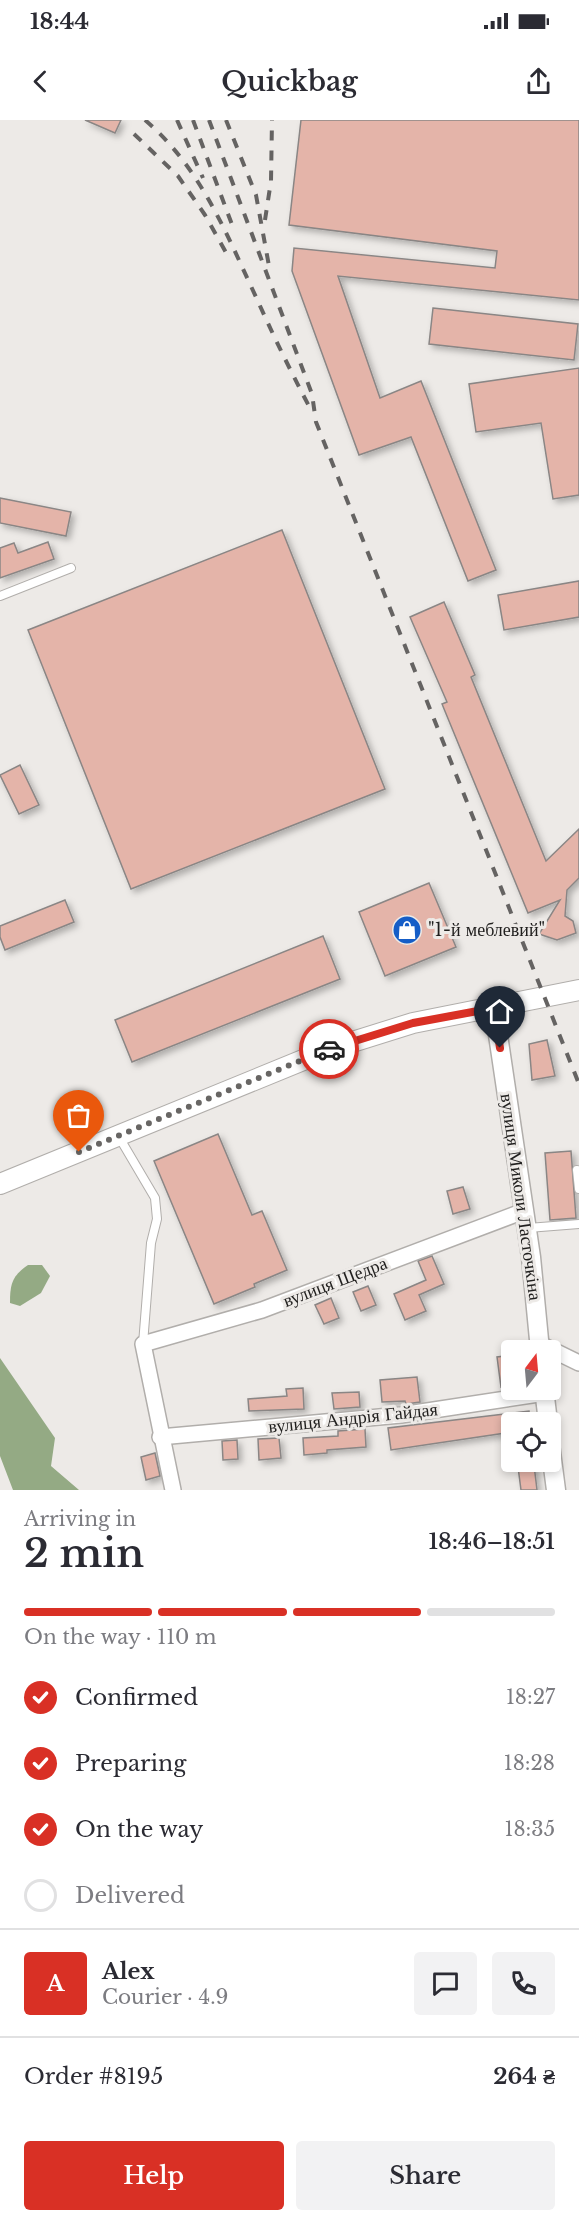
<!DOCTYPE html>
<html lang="en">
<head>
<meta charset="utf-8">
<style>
  body { margin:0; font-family:"Libre Baskerville",serif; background:#f2f2f3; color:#2b2b33; height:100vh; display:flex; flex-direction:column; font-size:22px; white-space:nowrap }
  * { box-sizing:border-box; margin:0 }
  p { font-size:20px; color:#7c7c81 }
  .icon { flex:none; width:33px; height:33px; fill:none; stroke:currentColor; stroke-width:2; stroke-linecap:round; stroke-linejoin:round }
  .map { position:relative; height:1370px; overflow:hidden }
  .side { display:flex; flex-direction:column; background:#fff; flex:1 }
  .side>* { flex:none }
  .needle { width:39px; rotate:16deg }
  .buttons { position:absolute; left:501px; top:1220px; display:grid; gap:12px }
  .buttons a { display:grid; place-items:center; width:60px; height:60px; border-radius:6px; background:#fff; box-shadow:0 3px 9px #0003; font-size:30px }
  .pin { position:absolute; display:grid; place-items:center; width:51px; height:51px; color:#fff; margin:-62px -26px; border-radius:50% 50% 50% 0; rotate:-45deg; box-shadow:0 0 6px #0007 }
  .pin .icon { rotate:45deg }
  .courier { position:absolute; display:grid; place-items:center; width:60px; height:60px; margin:-30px; border:4px solid #d93025; border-radius:50%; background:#fff; color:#222; box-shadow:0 2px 8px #0007 }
  .summary em { font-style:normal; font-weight:600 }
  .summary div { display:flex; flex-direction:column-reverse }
  .summary { display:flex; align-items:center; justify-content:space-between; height:102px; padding:0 24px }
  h1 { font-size:39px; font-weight:600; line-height:45px }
  .bar { display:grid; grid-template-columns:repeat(4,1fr); gap:9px 6px; align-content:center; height:72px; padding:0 24px }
  .bar i { height:8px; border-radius:4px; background:#e1e1e2 }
  .bar .selected { background:#d93025 }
  .bar p { grid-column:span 4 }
  .line { display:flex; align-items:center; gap:15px; padding:0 24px; border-top:2px solid #e1e1e2 }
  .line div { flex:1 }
  .round { display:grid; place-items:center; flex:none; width:63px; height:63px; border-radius:6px; background:#f2f2f3 }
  ol { padding:0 24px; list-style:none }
  li { display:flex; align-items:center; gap:18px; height:66px }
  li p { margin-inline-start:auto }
  li .icon { padding:6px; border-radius:50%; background:#d93025; color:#fff; stroke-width:4 }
  li:last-child { color:#7c7c81 }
  li i { width:33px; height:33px; border:3px solid #e1e1e2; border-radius:50% }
  .primary-button { display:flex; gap:12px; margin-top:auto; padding:12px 24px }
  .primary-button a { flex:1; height:69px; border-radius:6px; background:#d93025; color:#fff; font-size:24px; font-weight:600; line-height:69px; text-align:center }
  .primary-button a+a { background:#f2f2f3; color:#2b2b33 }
  .status { display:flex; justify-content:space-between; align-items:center; height:42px; padding:0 30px; background:#fff; direction:ltr }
  .status svg { height:16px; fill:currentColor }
  header { display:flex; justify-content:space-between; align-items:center; height:78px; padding:0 24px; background:#fff; font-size:27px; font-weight:600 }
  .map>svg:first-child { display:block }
  .water { fill:#94aa84 }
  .building { fill:#e4b4a9; stroke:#8a8685; stroke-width:1.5; filter:url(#shadow) }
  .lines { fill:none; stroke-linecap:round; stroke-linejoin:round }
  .service-casing { stroke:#b1aeab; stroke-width:10 }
  .minor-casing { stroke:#b1aeab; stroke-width:18 }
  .tertiary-casing { stroke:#b1aeab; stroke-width:21 }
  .secondary-casing { stroke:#b1aeab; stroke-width:22 }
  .service { stroke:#fff; stroke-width:8 }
  .minor { stroke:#fff; stroke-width:15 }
  .tertiary { stroke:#fff; stroke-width:18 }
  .secondary { stroke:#fff; stroke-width:20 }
  .rail { stroke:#656362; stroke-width:4; stroke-dasharray:10 10; stroke-linecap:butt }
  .done { stroke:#686664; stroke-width:6; stroke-dasharray:0 10.8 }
  .route { stroke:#d93025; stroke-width:8 }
  .labels { text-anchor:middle; stroke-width:6; stroke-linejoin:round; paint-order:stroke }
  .poi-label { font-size:18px; fill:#201f1e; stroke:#edeae7; text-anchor:start }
  .street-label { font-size:18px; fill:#201f1e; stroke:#edeae7 }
</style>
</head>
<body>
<div class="status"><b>18:44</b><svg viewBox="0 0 49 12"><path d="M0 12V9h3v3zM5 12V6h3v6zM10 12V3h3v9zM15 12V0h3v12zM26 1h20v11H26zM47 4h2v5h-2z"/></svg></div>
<header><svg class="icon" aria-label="back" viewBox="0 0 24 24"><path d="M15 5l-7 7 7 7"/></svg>Quickbag<svg class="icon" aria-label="share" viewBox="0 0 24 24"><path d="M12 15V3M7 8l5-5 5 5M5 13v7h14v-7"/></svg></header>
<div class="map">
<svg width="579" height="1370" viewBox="0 0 579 1370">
  <defs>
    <filter id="shadow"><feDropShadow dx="3.5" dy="3.5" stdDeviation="3" flood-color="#0004"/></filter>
  </defs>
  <rect width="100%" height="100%" fill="#edeae7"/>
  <g class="water">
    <path d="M28 1145H42L50 1156 41 1173 20 1186 10 1183C10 1164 12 1156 28 1145Z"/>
    <polygon points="0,1238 55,1318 51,1346 79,1370 13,1370 0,1336"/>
  </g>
  <g class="building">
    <polygon points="85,0 121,0 115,13"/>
    <polygon points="301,0 579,0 579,180 338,156 380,278 421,261 496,450 468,461 411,317 359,335 292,151 294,128 495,148 497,131 289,105"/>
    <polygon points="433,188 578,204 574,240 429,224"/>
    <polygon points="579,248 579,375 553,379 541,303 476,312 469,264"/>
    <polygon points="0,378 71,392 66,416 0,403"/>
    <polygon points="282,410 385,669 131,769 28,510"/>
    <polygon points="48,422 54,439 0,458 0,428 14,423 18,433"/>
    <polygon points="579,461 579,497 504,510 498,475"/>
    <polygon points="444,482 475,555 471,557 546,741 579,709 579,758 567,770 565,796 573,801 576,813 557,820 539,814 560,780 528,793 442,584 447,582 410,497"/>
    <polygon points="20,645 39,685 19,694 0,655"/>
    <polygon points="429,763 456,827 385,856 359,792"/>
    <polygon points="65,780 74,802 5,830 0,817 0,806"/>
    <polygon points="323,816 340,859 132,942 115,900"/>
    <polygon points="547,920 555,956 532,960 529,924"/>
    <polygon points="218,1014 252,1095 262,1091 287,1150 254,1164 255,1167 214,1184 154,1041"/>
    <polygon points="571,1031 576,1098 550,1100 545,1033"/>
    <polygon points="463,1067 470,1089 453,1094 447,1071"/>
    <polygon points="432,1136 444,1164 419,1175 426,1191 405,1200 394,1174 426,1160 418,1141"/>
    <polygon points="368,1166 376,1185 361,1191 353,1172"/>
    <polygon points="331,1178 339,1198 324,1204 315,1185"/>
    <polygon points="512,1235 512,1265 501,1267 497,1237"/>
    <polygon points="417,1257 420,1282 406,1284 405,1281 382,1282 380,1260"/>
    <polygon points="303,1268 304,1289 249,1291 248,1279 287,1276 286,1269"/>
    <polygon points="359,1272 360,1287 334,1289 332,1273"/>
    <polygon points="529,1291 530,1302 512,1302 512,1312 391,1330 388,1308"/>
    <polygon points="365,1309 366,1327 327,1330 327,1333 304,1335 303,1318 338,1316 338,1311"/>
    <polygon points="279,1318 281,1338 259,1340 258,1319"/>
    <polygon points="237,1320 238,1339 223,1340 222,1321"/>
    <polygon points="155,1333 160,1356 146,1360 141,1337"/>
    <polygon points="534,1345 537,1370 521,1370 518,1347"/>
  </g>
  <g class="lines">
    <g class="service-casing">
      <g id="service">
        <polyline points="0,476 71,448"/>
        <polyline points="119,1017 155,1078 157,1099 151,1123 143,1224"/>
        <polyline points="577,1050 579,1069"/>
        <polyline points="528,1108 579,1104"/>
      </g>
    </g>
    <g class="minor-casing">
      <g id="minor">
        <polyline points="540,1224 579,1243"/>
        <polyline points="160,1317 401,1295 545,1273"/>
        <polyline points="173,1370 143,1224 262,1190 524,1091"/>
      </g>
    </g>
    <g class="tertiary-casing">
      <g id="tertiary">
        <polyline points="494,888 531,1137 540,1230"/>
        <polyline points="544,1269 548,1302"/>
        <polyline points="550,1324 556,1370"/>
      </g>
    </g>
    <g class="secondary-casing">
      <polyline id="secondary" points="0,1064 330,929 413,903 579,870"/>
    </g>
    <use href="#service" class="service"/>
    <use href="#minor" class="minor"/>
    <use href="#tertiary" class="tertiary"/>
    <use href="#secondary" class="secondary"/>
    <g class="rail">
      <path d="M145 0C201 48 226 113 256 177 273 215 291 252 310 288"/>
      <polyline points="177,0 203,58"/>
      <polyline points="193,0 234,110"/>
      <polyline points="209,0 312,274 316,302 579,964"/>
      <polyline points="226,0 256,75 269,146"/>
      <polyline points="134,14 178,56 205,95 228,136"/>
      <polyline points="265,100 271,61 272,0"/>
    </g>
  </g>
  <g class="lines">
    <polyline class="done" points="79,1032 329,929"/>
    <polyline class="route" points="329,929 413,903 494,888 500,928"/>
  </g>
  <defs>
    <g id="shop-disc" transform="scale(1.5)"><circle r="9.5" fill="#155dc7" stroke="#edeae7"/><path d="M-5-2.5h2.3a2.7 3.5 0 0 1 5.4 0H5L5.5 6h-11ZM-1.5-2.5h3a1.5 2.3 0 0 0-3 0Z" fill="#fff"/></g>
  </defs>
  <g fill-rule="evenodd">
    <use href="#shop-disc" x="407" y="810"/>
  </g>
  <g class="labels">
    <g class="poi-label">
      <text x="428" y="816">"1-й меблевий"</text>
    </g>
    <g class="street-label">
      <text transform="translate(521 1077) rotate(82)" y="6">вулиця Миколи Ласточкіна</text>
      <text transform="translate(335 1162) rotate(-21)" y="6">вулиця Щедра</text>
      <text transform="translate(353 1298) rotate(-6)" y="6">вулиця Андрія Гайдая</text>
    </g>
  </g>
</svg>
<div class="buttons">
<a><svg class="needle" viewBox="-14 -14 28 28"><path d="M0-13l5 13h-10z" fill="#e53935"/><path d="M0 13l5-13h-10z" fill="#7c7c81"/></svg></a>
<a><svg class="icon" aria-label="locate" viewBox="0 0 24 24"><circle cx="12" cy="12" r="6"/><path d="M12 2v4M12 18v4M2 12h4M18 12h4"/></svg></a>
</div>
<div class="pin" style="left:79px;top:1032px;background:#ea580c"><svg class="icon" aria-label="bag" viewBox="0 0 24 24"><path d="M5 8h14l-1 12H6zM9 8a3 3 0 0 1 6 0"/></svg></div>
<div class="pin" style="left:500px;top:928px;background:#1f2937"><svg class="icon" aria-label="home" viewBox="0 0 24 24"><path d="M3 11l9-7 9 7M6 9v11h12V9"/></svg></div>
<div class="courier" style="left:329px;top:929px"><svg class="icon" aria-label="car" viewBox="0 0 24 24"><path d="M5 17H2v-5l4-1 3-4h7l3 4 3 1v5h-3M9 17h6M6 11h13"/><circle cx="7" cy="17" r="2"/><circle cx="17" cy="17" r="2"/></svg></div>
</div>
<section class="side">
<div class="summary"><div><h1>2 min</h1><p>Arriving in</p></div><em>18:46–18:51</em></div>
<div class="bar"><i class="selected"></i><i class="selected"></i><i class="selected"></i><i></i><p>On the way · 110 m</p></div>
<ol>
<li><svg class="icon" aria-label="check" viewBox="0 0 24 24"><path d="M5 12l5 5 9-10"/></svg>Confirmed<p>18:27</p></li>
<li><svg class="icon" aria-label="check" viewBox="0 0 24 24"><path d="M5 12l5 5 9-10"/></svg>Preparing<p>18:28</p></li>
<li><svg class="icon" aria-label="check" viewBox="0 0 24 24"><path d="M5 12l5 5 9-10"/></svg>On the way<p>18:35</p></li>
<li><i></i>Delivered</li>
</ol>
<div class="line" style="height:108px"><b class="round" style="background:#d93025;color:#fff">A</b><div><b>Alex</b><p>Courier · 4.9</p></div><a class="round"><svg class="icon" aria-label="chat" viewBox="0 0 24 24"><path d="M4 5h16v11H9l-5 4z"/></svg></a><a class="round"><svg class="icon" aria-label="phone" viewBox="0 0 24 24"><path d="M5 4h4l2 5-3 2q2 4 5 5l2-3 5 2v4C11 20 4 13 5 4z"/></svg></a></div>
<div class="line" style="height:78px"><div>Order #8195</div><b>264 ₴</b></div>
<div class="primary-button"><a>Help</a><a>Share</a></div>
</section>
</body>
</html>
